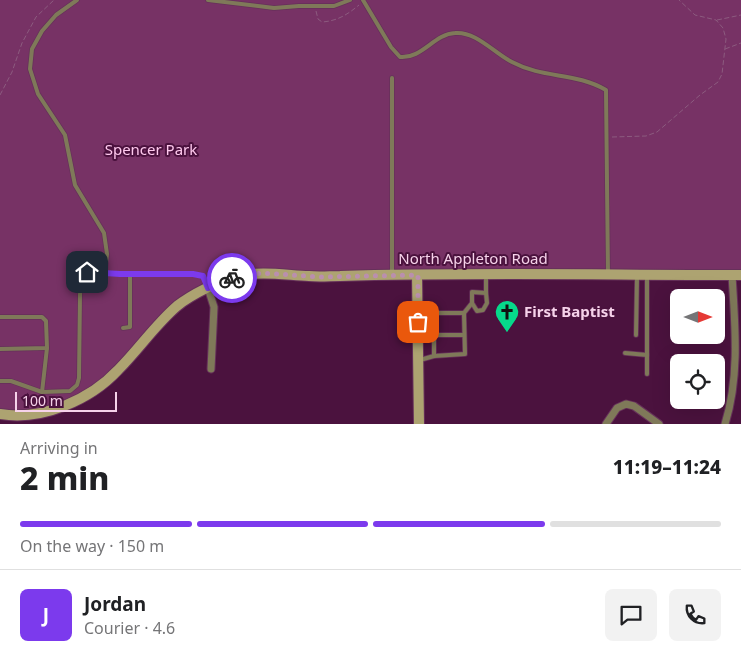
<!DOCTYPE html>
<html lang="en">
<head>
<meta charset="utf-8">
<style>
  body { margin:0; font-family:"Noto Sans",sans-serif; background:#f2f2f2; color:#202124; height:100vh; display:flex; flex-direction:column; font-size:19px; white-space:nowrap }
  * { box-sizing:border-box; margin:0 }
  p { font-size:16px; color:#757577 }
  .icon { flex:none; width:28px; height:28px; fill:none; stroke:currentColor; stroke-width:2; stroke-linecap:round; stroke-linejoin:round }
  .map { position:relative; height:424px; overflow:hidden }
  .details { display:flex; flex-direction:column; background:#fff; flex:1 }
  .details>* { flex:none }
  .needle { width:32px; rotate:90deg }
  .buttons { position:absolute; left:670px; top:289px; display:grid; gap:10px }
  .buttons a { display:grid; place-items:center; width:55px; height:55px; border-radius:8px; background:#fff; box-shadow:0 5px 20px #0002; font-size:25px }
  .scale { position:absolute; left:15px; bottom:12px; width:102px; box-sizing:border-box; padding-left:5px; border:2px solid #f6d2ea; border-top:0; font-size:14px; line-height:18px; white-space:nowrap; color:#f6d2ea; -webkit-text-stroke:4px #4b123e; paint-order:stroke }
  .pin { position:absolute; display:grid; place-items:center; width:42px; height:42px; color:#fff; margin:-21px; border-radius:10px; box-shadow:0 2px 8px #0006 }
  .courier { position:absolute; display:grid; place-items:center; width:50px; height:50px; margin:-25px; border:4px solid #7c3aed; border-radius:50%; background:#fff; color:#222; box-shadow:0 1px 6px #0007 }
  .overview em { font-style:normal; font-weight:800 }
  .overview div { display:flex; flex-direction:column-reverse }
  .overview { display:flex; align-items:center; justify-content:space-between; height:85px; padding:0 20px }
  h1 { font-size:32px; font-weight:800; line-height:38px }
  .bar { display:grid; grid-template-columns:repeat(4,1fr); gap:8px 5px; align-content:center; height:60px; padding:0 20px }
  .bar i { height:6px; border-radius:4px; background:#e0e0e0 }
  .bar .on { background:#7c3aed }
  .bar p { grid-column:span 4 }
  .line { display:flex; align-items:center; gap:12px; padding:0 20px; border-top:1px solid #e0e0e0 }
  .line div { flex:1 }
  .round { display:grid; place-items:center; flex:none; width:52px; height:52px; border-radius:8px; background:#f2f2f2 }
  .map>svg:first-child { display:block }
  .green { fill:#773265 }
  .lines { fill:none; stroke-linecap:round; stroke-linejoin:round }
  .lane-casing { stroke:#66315a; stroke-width:5.5 }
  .street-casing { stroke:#66315a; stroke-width:9 }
  .secondary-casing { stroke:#66315a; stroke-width:12 }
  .path { stroke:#8c5b7f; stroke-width:1; stroke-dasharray:5 2.5; stroke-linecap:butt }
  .lane { stroke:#7f7959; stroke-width:4 }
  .street { stroke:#7f7959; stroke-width:7 }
  .secondary { stroke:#ada371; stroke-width:10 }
  .done { stroke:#ba8fae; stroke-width:5; stroke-dasharray:0 9 }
  .route { stroke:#7c3aed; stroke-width:6 }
  .labels { text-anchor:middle; stroke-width:4; stroke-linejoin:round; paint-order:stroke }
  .park-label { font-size:15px; fill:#ffc9ee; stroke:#4b123e }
  .street-label { font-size:15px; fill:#f6d2ea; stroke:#4b123e }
  .poi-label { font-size:15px; font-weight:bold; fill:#f6d2ea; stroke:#4b123e; text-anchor:start }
</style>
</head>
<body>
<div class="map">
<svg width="741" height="424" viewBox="0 0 741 424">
  <rect width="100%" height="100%" fill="#4b123e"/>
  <polygon class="green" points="0,0 741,0 741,275 262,273 207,288 113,369 87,395 59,409 0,414"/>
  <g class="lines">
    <g class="lane-casing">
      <g id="lane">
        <polyline points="77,0 56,15 42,31 32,49 30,69 38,94 65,135 75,185 104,233 107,254 105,272"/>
        <polyline points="208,0 274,8 299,6 334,6 350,0"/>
        <path d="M363 0 391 47 400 57C422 59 434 34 455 33 476 31 494 53 512 62 544 79 575 72 606 90L608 274"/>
        <polyline points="392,274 392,78"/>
        <polyline points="472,303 477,311 483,310 487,303 486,293"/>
        <polyline points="464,313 435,313 434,335 464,335"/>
        <polyline points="0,317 42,317 46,321 47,348 0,349"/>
        <polyline points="123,328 130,327 130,274"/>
        <polyline points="636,335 637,277"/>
        <polyline points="625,353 647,355"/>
        <polyline points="434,356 434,335"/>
        <polyline points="420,360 434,356 465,354 464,313 472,303 472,292 486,293 486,274"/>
        <polyline points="647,374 647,275"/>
        <polyline points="0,381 11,381 42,392 70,391 77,385 79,378 80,295 81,281 87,272 120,274 193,274 203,276 207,286"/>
        <polyline points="42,392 47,348"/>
      </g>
    </g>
    <g class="street-casing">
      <g id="street">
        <polyline points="208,288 214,307 211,369"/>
        <polyline points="606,424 617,408 626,404 634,406 659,424"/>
        <path d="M725 424C740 376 735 325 732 275"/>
      </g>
    </g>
    <g class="secondary-casing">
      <g id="secondary">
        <polyline points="417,275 419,424"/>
        <path d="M0 414C42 421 90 400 118 370 139 349 155 325 177 306 192 294 219 281 237 276 261 271 285 275 309 276 319 277 330 276 340 276 474 272 607 275 741 275"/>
      </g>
    </g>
    <g class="path">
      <path d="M316 11 318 19 322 22C337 21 347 15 359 5"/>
      <polyline points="717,20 741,15"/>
      <polyline points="725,49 741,43"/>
      <polyline points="0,95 12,72 22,43 36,17 54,0"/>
      <polyline points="612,137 646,136 657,132 700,95 718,82 722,74 726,39 723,28 716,20 695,15 679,0"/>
    </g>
    <use href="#lane" class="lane"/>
    <use href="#street" class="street"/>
    <use href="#secondary" class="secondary"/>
  </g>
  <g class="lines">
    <polyline class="done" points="232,278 262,273 320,277 418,275 418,322"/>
    <polyline class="route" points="87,272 120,274 193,274 203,276 208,288 232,278"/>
  </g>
  <defs>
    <g id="church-pin" transform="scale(1.25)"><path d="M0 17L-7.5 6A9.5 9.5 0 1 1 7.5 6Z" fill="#06d98b" stroke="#4b123e"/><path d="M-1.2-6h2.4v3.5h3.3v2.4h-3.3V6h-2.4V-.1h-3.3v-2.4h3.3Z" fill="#111"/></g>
  </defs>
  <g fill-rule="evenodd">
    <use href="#church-pin" x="507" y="312"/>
  </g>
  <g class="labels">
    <g class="park-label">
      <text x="151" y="155">Spencer Park</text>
    </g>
    <g class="street-label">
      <text x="473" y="264">North Appleton Road</text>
    </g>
    <g class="poi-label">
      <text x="524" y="317">First Baptist</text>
    </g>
  </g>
</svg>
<div class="buttons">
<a><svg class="needle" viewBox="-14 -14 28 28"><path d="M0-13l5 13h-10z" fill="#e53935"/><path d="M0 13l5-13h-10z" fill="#757577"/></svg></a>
<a><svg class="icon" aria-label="locate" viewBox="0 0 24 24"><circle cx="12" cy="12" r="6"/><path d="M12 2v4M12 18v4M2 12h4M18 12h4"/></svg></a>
</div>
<div class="scale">100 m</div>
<div class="pin" style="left:418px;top:322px;background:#ea580c"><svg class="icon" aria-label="bag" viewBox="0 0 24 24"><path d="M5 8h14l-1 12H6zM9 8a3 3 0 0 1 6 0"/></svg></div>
<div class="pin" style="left:87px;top:272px;background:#1f2937"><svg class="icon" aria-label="home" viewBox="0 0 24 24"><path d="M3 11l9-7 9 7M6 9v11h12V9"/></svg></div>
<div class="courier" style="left:232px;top:278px"><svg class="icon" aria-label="bike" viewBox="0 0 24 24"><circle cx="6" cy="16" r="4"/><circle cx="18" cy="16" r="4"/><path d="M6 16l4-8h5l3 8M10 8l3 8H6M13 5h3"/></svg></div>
</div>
<section class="details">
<div class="overview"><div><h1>2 min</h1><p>Arriving in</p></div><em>11:19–11:24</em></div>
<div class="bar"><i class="on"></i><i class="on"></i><i class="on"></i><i></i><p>On the way · 150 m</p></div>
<div class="line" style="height:90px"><b class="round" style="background:#7c3aed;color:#fff">J</b><div><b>Jordan</b><p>Courier · 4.6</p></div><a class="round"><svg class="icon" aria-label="chat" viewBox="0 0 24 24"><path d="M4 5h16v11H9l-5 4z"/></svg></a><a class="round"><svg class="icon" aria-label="phone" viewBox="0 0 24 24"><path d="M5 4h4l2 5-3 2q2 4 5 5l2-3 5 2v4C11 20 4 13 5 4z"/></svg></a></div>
</section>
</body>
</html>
